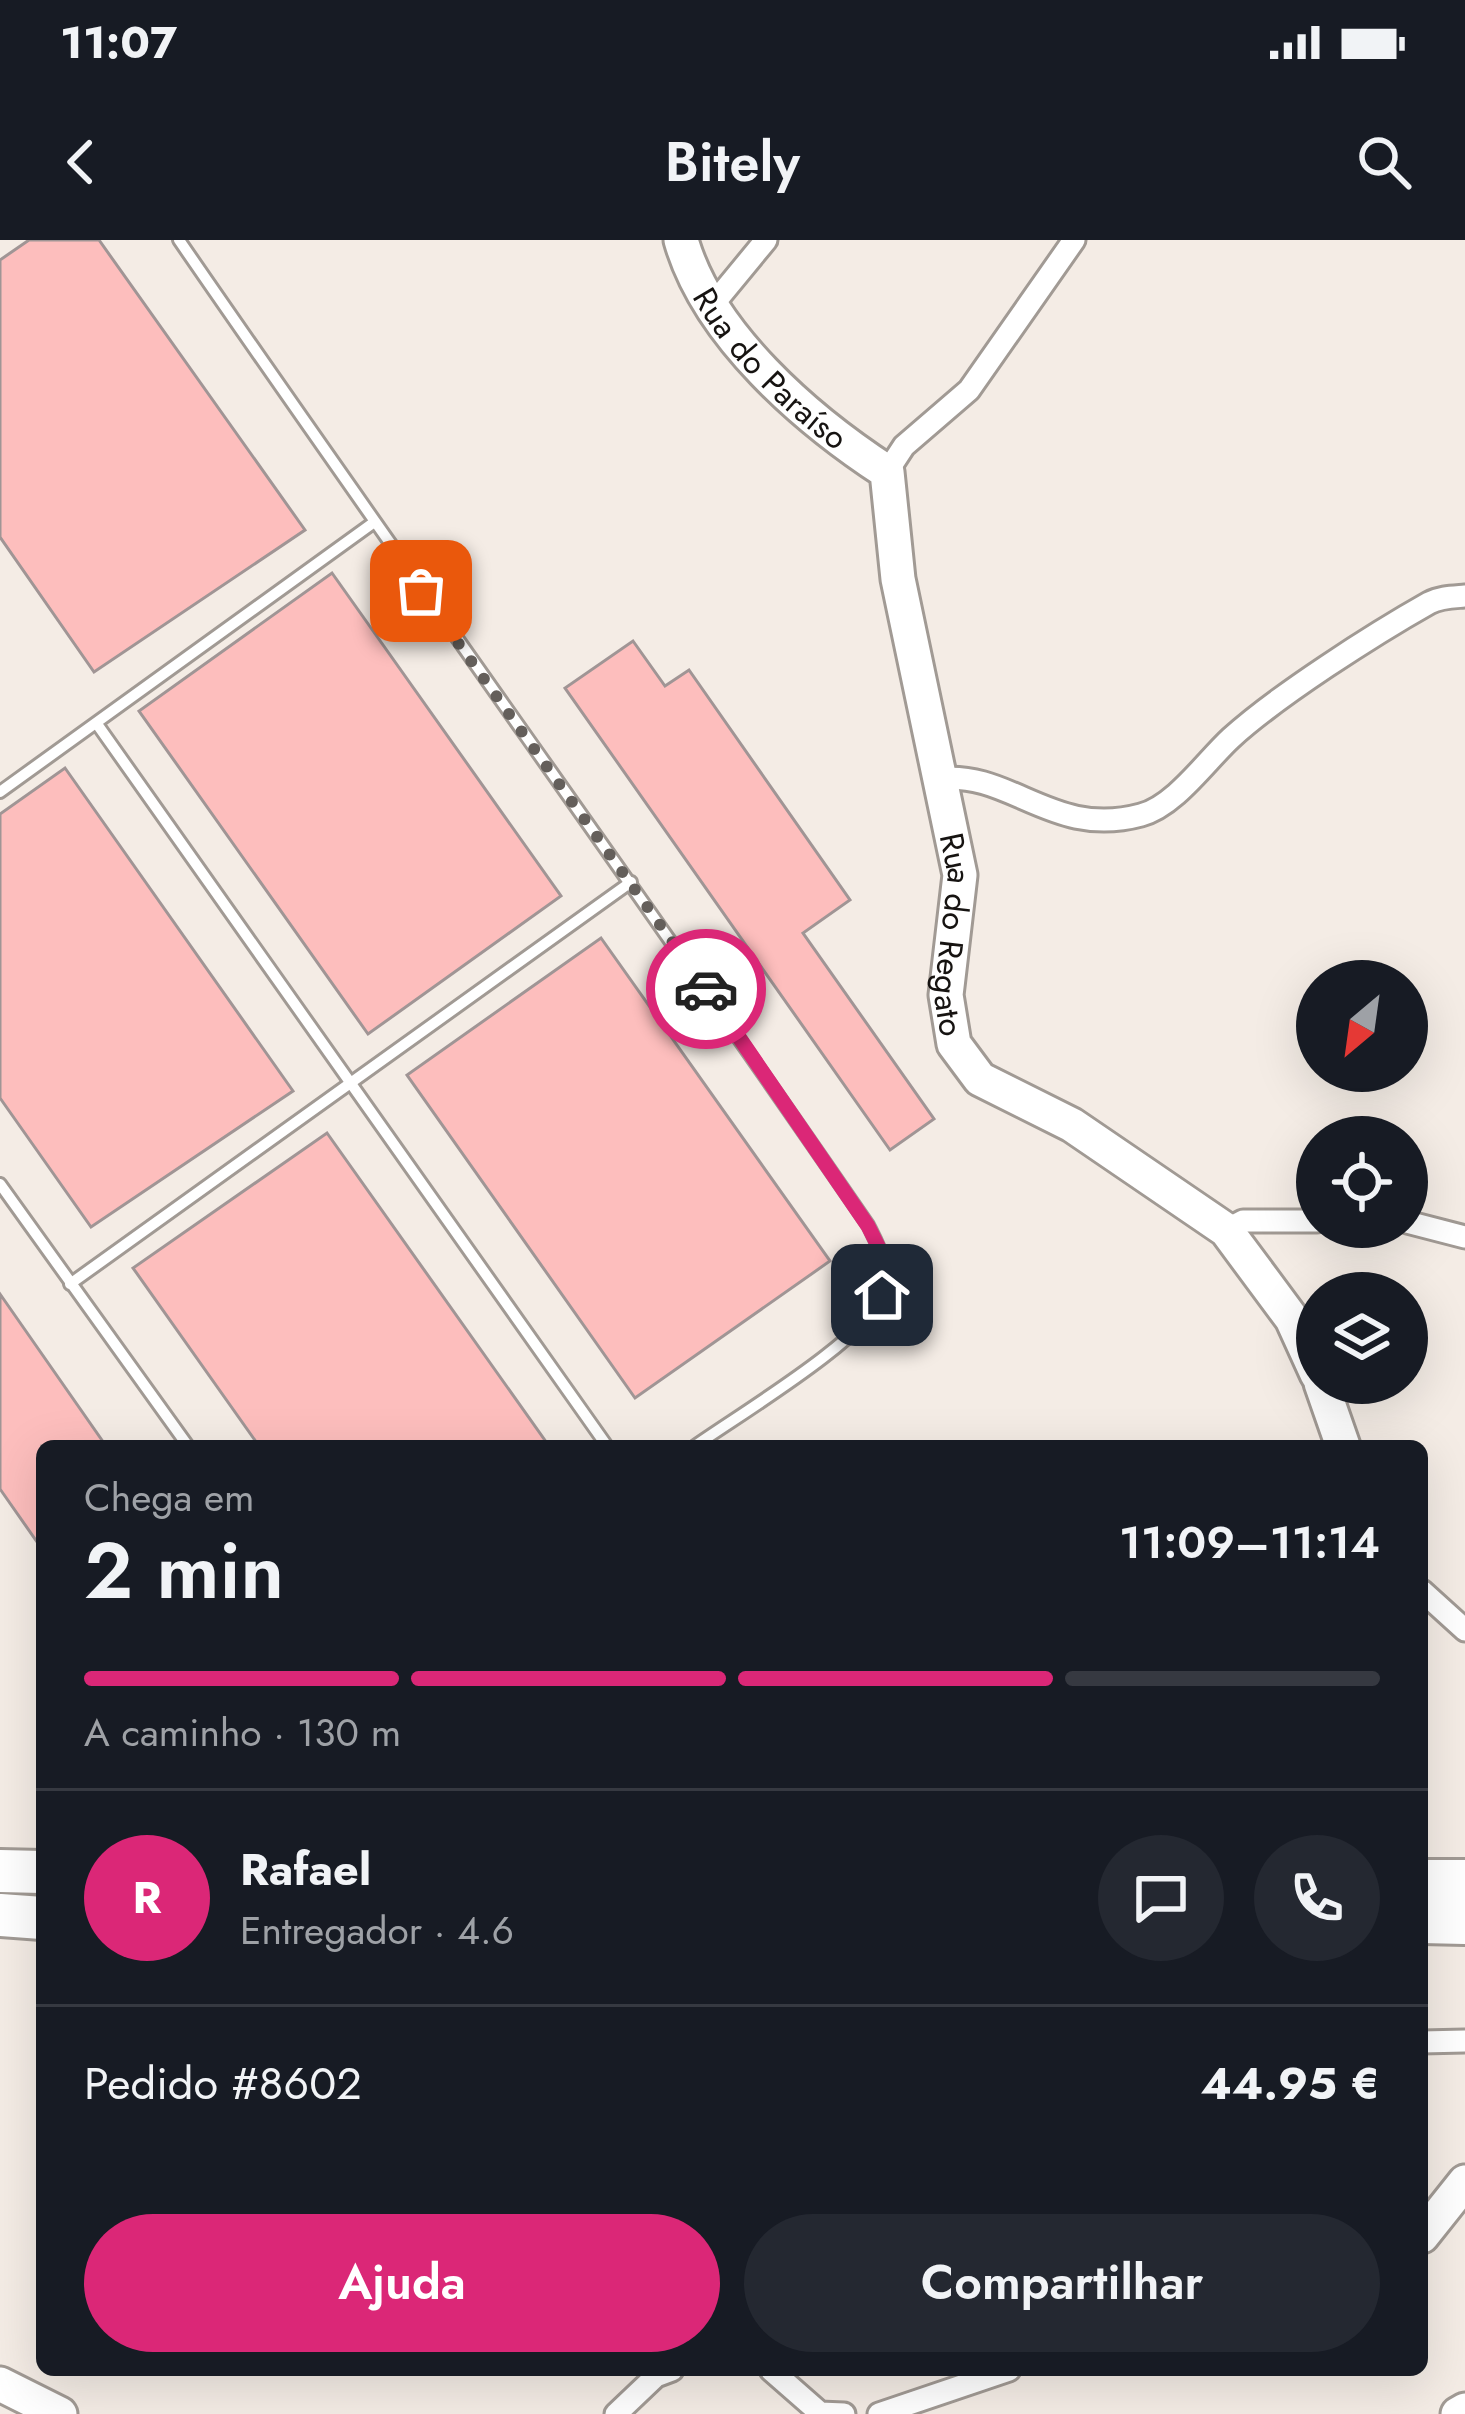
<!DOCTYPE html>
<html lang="pt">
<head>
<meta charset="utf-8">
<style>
  body { margin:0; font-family:Jost,sans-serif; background:#242831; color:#f1f3f6; height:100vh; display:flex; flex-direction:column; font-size:45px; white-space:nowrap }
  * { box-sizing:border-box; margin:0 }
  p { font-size:39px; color:#9ea1a6 }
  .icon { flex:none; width:66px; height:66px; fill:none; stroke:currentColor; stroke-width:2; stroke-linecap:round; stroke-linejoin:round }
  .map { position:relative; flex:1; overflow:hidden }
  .side { position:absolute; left:36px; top:1200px; width:1392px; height:936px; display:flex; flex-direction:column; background:#171b24; border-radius:18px; box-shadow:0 12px 48px #0002 }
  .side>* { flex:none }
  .needle { width:78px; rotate:209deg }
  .tools { position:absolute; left:1296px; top:720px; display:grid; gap:24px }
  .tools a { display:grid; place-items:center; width:132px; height:132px; border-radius:50%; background:#171b24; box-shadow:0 12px 48px #0002; font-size:60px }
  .pin { position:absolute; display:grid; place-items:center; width:102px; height:102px; color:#fff; margin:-51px; border-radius:24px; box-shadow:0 6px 18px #0006 }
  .courier { position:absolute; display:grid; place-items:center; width:120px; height:120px; margin:-60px; border:9px solid #db2777; border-radius:50%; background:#fff; color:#222; box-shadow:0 3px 15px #0007 }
  .summary em { font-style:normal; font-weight:600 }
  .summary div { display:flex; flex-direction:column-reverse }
  .summary { display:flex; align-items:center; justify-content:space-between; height:204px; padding:0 48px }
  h1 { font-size:78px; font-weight:600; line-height:90px }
  .bar { display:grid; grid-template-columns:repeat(4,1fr); gap:18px 12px; align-content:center; height:144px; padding:0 48px }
  .bar i { height:15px; border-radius:9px; background:#363941 }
  .bar .active { background:#db2777 }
  .bar p { grid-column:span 4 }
  .line { display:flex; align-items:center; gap:30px; padding:0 48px; border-top:3px solid #363941 }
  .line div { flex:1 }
  .round { display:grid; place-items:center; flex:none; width:126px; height:126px; border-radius:63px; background:#242831 }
  .cta { display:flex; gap:24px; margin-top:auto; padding:24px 48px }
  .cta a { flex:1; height:138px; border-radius:72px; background:#db2777; color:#fff; font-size:48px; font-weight:600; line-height:138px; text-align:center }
  .cta a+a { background:#242831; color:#f1f3f6 }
  .status { display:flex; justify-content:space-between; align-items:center; height:84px; padding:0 60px; background:#171b24; direction:ltr }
  .status svg { height:33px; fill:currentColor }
  header { display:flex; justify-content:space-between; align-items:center; height:156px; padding:0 48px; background:#171b24; font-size:54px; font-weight:600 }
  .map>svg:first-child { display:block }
  .building { fill:#fdbebd; stroke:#a09595; stroke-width:3 }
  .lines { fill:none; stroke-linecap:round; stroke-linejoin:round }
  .lane-casing { stroke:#a19a94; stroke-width:16 }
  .street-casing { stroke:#a19a94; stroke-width:27 }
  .secondary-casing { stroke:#a19a94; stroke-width:39 }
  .highway-casing { stroke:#a19a94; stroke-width:48 }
  .lane { stroke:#fff; stroke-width:10 }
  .street { stroke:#fff; stroke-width:21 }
  .secondary { stroke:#fff; stroke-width:33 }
  .highway { stroke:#fff; stroke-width:42 }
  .done { stroke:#645f5b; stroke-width:12; stroke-dasharray:0 21.6 }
  .route { stroke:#db2777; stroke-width:15 }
  .labels { text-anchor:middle; stroke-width:9; stroke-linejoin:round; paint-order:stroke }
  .street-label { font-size:33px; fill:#161311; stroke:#fff }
</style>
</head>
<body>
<div class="status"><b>11:07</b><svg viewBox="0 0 49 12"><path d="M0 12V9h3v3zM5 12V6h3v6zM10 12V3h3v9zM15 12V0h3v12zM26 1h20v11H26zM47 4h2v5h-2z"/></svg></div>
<header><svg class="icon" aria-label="back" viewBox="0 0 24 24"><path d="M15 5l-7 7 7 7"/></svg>Bitely<svg class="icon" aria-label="search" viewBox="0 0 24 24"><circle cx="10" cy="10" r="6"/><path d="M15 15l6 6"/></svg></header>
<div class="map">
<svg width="1465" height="2174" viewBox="0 0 1465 2174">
  <rect width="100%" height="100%" fill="#f4ece5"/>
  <g class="building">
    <polygon points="29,0 99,0 305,290 94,432 0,297 0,20"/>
    <polygon points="332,333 561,656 368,794 139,471"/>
    <polygon points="633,401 665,446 689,430 850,660 803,693 934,879 890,910 565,448"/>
    <polygon points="65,528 293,851 91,987 0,858 0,574"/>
    <polygon points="601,698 830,1021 635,1158 407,835"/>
    <polygon points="327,893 549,1206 259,1206 133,1028"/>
    <polygon points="0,1054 106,1206 42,1206 42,1309 0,1249"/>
  </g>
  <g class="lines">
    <g class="lane-casing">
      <g id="lane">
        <path d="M179 0C406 330 641 655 868 985 880 1009 891 1028 882 1056 868 1098 737 1176 695 1206"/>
        <polyline points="97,484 607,1206"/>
        <polyline points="0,552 373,283"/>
        <polyline points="0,944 188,1206"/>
        <polyline points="70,1044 631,642"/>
      </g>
    </g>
    <g class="street-casing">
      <g id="street">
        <polyline points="710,68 766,0"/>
        <polyline points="887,232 904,206 969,150 1074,0"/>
        <path d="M938 539C1011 530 1052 599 1141 575 1175 566 1206 521 1231 498 1277 456 1374 394 1429 363 1440 357 1453 357 1465 356"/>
        <polyline points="1407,982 1465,997"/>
        <polyline points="1226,990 1243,981 1317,981"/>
        <polyline points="1422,1351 1465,1390"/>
        <polyline points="1422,1802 1465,1801"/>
        <polyline points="771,2130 820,2173 844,2174"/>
        <polyline points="616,2174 656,2136 672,2130"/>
        <polyline points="879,2174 1009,2130"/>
      </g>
    </g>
    <g class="secondary-casing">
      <g id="secondary">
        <path id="s1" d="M681 0C708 95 807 180 887 232L898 339 960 635 946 755 954 804 980 839 1072 885 1226 990 1292 1079 1317 1134"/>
        <polyline points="1321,1143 1343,1206"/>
        <polyline points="1422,1996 1465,1942"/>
        <polyline points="0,2144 60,2174"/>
        <polyline points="1458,2174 1465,2170"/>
      </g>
    </g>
    <g class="highway-casing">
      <g id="highway">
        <polyline points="0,1631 42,1632"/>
        <polyline points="1422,1641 1465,1641"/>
        <polyline points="0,1675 42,1678"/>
        <polyline points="1422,1682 1465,1683"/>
      </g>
    </g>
    <use href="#lane" class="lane"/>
    <use href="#street" class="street"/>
    <use href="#secondary" class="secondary"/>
    <use href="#highway" class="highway"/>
  </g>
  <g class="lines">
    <polyline class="done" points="421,351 706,749"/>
    <polyline class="route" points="706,749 868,986 886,1022 882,1055"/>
  </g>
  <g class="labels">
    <g class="street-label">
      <text dy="12" stroke="none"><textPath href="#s1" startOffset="159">Rua do Paraíso</textPath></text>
      <text dy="12" stroke="none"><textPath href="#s1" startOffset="786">Rua do Regato</textPath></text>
    </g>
  </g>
</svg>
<div class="tools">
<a><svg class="needle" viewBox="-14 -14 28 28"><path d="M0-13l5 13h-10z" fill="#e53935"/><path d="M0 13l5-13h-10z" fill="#9ea1a6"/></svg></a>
<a><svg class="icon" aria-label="locate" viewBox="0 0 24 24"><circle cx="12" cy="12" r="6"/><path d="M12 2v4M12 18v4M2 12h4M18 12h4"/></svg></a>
<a><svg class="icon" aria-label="layers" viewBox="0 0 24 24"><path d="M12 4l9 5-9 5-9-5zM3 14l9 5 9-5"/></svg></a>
</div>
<div class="pin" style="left:421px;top:351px;background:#ea580c"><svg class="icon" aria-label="bag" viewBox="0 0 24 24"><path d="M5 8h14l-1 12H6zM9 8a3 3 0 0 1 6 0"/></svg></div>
<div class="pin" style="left:882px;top:1055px;background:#1f2937"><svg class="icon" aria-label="home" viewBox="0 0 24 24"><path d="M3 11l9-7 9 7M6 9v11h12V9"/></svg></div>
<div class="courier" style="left:706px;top:749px"><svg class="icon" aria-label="car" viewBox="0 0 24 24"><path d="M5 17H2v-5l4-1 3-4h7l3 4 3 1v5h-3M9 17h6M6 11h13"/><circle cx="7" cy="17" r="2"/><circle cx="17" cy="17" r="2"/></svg></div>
<section class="side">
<div class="summary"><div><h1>2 min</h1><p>Chega em</p></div><em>11:09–11:14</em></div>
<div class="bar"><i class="active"></i><i class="active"></i><i class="active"></i><i></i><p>A caminho · 130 m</p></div>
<div class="line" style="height:216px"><b class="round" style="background:#db2777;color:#fff">R</b><div><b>Rafael</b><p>Entregador · 4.6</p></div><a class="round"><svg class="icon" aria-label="chat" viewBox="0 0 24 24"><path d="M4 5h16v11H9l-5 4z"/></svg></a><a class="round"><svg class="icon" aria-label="phone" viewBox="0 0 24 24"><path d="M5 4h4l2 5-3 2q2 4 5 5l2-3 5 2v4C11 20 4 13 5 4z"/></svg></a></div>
<div class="line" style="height:156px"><div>Pedido #8602</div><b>44.95 €</b></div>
<div class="cta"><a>Ajuda</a><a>Compartilhar</a></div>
</section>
</div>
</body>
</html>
